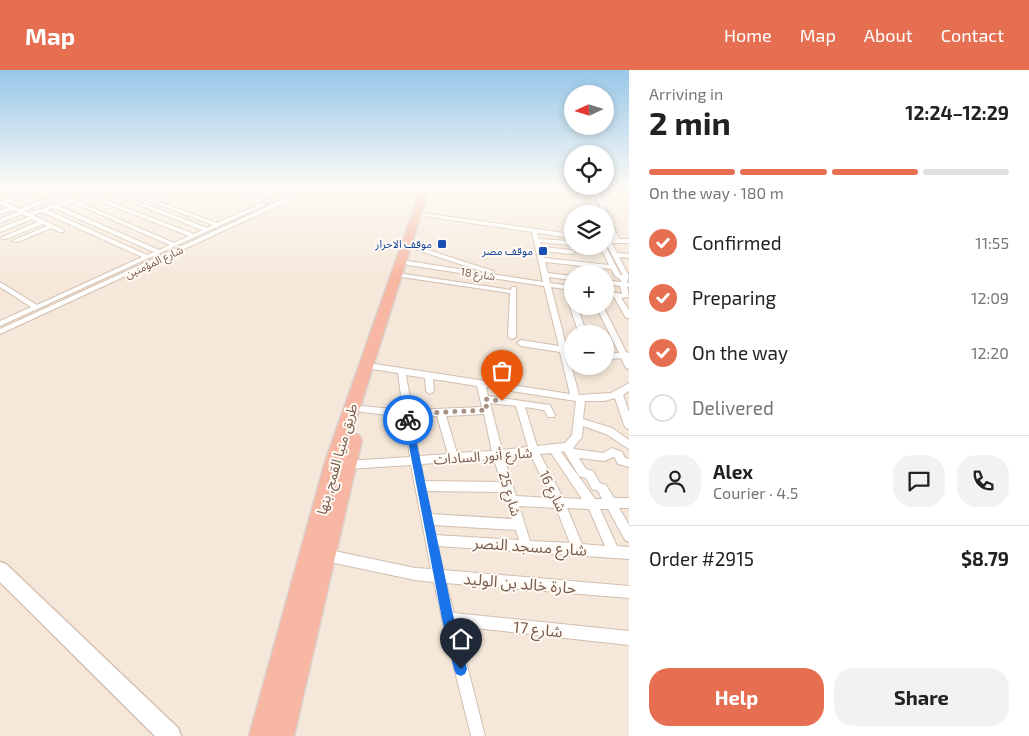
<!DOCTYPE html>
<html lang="en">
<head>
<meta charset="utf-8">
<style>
  body { margin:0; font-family:"Exo 2","Noto Sans Arabic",sans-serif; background:#f2f2f2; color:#222; height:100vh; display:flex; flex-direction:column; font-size:19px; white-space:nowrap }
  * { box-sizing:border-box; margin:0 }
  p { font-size:16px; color:#767676 }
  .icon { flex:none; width:28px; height:28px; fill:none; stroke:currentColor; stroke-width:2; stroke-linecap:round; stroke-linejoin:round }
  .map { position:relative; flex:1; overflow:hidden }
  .drawer { display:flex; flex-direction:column; background:#fff; width:400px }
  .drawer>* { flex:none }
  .needle { width:32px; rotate:266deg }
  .tools { position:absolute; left:564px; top:15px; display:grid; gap:10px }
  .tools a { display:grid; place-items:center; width:50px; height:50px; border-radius:50%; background:#fff; box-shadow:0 2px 8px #0003; font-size:25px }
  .pin { position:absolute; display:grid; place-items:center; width:42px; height:42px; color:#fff; margin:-51px -21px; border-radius:50% 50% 50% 0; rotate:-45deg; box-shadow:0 0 5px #0007 }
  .pin .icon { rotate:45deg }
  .courier { position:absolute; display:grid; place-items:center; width:50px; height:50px; margin:-25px; border:4px solid #1a73e8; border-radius:50%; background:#fff; color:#222; box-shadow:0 1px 6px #0007 }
  .headline em { font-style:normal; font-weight:700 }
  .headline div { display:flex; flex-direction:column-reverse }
  .headline { display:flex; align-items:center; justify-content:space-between; height:85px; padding:0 20px }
  h1 { font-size:32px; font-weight:700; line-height:38px }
  .bar { display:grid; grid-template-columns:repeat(4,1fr); gap:8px 5px; align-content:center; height:60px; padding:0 20px }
  .bar i { height:6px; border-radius:4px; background:#e0e0e0 }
  .bar .on { background:#e76f51 }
  .bar p { grid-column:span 4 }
  .line { display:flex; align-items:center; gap:12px; padding:0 20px; border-top:1px solid #e0e0e0 }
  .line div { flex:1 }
  .round { display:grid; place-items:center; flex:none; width:52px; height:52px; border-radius:20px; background:#f2f2f2 }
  ol { padding:0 20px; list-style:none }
  li { display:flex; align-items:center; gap:15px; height:55px }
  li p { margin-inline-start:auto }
  li .icon { padding:5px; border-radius:50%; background:#e76f51; color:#fff; stroke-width:4 }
  li:last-child { color:#767676 }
  li i { width:28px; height:28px; border:2px solid #e0e0e0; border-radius:50% }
  .action { display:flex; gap:10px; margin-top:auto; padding:10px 20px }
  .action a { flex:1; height:58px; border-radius:20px; background:#e76f51; color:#fff; font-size:20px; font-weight:700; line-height:58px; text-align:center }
  .action a+a { background:#f2f2f2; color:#222 }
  header { display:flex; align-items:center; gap:30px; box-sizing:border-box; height:70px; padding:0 25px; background:#e76f51; color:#fff }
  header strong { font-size:24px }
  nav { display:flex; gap:28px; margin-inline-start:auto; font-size:18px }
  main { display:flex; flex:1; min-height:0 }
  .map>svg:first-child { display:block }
  .residential { fill:#f5e8da; fill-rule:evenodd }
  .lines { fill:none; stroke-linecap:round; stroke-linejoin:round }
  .street-casing { stroke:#d1beb0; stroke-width:2 }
  .secondary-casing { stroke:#d6c0b0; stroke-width:3 }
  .highway-casing { stroke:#dad1cd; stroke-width:3 }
  .street { fill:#fff; fill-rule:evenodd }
  .secondary { fill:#fff; fill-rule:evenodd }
  .highway { fill:#f7b7a3; fill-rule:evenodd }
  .route { fill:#1a73e8 }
  .done { stroke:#a89285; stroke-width:5; stroke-dasharray:0 9 }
  .transit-dot { fill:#1a4fb4; stroke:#fffaf3; stroke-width:2 }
  .labels { text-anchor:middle; stroke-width:4; stroke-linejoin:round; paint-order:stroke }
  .far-transit-label { font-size:11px; fill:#164399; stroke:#fffaf3; text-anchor:end }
  .far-street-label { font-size:11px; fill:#7a5c4d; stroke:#fffaf3 }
  .street-label { font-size:14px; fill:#7a5c4d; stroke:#fffaf3 }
  .near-street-label { font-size:16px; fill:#7a5c4d; stroke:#fffaf3 }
</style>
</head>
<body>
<header>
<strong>Map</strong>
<nav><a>Home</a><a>Map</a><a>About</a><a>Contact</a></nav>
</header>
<main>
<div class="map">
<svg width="629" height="666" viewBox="0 0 629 666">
  <rect width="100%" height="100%" fill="#fdf6ec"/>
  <path class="residential" d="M0 116H629V666H0ZM572 144H605V176H572ZM572 204H605V236H572ZM572 264H605V296H572Z"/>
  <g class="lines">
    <g class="street-casing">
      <g id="street">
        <polygon points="7,116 11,117 0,121 0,118"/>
        <path d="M45 116H51L7 133 19 139 70 120 63 116H69L74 118 80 116H86L79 120 194 164 202 160 92 116H98L207 158 213 155 109 116H115L217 153 262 133 267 134 0 256V251L31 237 0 217V212L37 235 142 187 42 142 33 145 64 160V162H60L51 158 17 172 12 171 47 156 43 154 6 169H2V167L38 152 32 149 0 162V158L28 147 22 144 0 153V149L17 142 13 140 0 144V140L8 138 2 135 0 136V131H3ZM74 121 189 166 174 173 72 129 29 143 24 141ZM72 132 170 175 159 180 59 136ZM54 138 154 182 147 185 47 140Z"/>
        <polygon points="132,116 138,116 164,126 160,127"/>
        <polygon points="154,116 161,116 171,120 169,121"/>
        <polygon points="224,116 230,116 272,131 268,132"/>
        <polygon points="302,116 307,116 286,132 0,264 0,259 282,130"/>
        <path d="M592 116H596L619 169H629V173H612L617 183 629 184V188L619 187 629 206 627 213H629V217H627L629 227 621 228 629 240V248H626L614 227 605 225V221L622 224 620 216 605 214V210L621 212V210L615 206 611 199 545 192 548 203 572 206V210L549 207 550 213 572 216V220H571L572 225V236H577L587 264H579L564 219 551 217 579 325 611 323 629 313V321L623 325 629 342V359L626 358 624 355 615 328 604 331H585L583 349 612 358 629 370V379L606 364 583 356 582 367 573 378 574 379 603 383 612 378 622 382 625 388 629 389V397L618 394 615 388 613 387 604 391 579 388 586 399 593 401 600 413 606 415 614 428H629V438H619L629 455V472L625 470 608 439H600L617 476 629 477V489L438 476 443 500 629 516V528L446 513 454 543 629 561V575L457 556 485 666H471L442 549 434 512 415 510 325 491 321 489 319 485 321 481 325 479 415 498 431 499 411 395 346 399 342 398 341 395 342 392 346 391 410 387 404 347 362 342 359 341 358 339 359 337 362 336 403 340 398 303 372 299 371 297 372 295 375 294 570 324 560 282 521 276 517 273 521 270 559 276 544 216 408 195 405 193 408 191 490 204 411 178V176L413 175 493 201 494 202 491 204 543 212 532 162 424 146 421 144 422 143 572 164V168L537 163 539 169 569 171 572 173 569 175 540 172 541 177 572 180 575 182 572 184 542 181 544 188 609 195 600 176H605V175L620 204 623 206 605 171 613 169 605 149V144H603ZM406 305 425 308 426 321 430 324 434 321 433 309 477 316 482 337 412 340ZM486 317 576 331 572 365 565 373 537 376 525 337 544 340 548 347H554L555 345 550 335 488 326ZM490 333 516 336 528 377 502 380ZM484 344 492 381 457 383 446 346ZM437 346 448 384 419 386 413 347ZM564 381 579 406 586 408 592 419 598 421 602 429H595L561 382ZM551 383 582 429 563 428 540 384ZM530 385 531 386 552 428 516 426 504 388ZM494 389 501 412 424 411 421 394ZM426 421 504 422 512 449 431 444ZM519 436 556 438 570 473 530 471ZM567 438 589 439 605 476 582 474ZM433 455 516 460 519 470 435 465Z"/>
        <polygon points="404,204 511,220 512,217 516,217 516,267 512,269 508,267 510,223 402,207 402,205"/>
        <polygon points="596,236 603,236 626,282 629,283 629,299 626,298 621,288 605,290 605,284 619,283"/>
      </g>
    </g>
    <g class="secondary-casing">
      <polygon id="secondary" points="0,492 6,494 178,658 181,666 155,666 0,512"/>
    </g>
    <g class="highway-casing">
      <polygon id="highway" points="422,116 430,116 352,363 359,365 362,370 294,666 249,666 325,392"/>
    </g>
    <use href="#street" class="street"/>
    <use href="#secondary" class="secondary"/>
    <use href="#highway" class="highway"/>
  </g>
  <linearGradient id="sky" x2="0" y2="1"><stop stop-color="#97c7e8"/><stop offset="0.56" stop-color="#fefbf6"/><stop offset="1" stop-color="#fefbf6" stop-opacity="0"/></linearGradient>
  <rect width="629" height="209" fill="url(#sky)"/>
  <polygon class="route" points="408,347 412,350 454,549 467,599 465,604 461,606 456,604 454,599 442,549 404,350"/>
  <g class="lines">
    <polyline class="done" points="408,350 407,344 487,340 485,329 502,331"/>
  </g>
  <g class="transit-dot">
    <rect x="437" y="169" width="10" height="10" rx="2.5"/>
    <rect x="538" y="176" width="10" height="10" rx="2.5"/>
  </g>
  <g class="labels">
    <g class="far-transit-label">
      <text x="432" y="178">موقف الاحرار</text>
      <text x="533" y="185">موقف مصر</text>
    </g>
    <g class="far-street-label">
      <text transform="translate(154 192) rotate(-25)" y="4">شارع المؤمنين</text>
      <text transform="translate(478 204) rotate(9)" y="4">شارع 18</text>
    </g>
    <g class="street-label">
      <text transform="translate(483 386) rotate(-4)" y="5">شارع أنور السادات</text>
      <text transform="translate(337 389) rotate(-74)" y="5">طريق منيا القمح, بنها</text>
      <text transform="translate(553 421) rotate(64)" y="5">شارع 16</text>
      <text transform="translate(510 424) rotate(73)" y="5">شارع 25</text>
    </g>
    <g class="near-street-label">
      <text transform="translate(530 476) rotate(4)" y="6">شارع مسجد النصر</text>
      <text transform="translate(520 513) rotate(5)" y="6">حارة خالد بن الوليد</text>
      <text transform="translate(538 559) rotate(6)" y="6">شارع 17</text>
    </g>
  </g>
</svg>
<div class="tools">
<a><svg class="needle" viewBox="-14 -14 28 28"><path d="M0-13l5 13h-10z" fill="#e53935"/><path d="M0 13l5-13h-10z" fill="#767676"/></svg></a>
<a><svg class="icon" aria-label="locate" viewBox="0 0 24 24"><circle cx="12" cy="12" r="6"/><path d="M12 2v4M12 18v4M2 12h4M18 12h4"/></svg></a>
<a><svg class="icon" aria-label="layers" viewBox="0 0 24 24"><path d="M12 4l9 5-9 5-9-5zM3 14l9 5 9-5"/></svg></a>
<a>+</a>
<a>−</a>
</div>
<div class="pin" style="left:502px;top:331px;background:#ea580c"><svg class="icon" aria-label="bag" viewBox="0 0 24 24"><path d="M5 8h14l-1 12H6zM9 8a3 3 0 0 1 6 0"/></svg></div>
<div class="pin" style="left:461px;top:599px;background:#1f2937"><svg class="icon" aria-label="home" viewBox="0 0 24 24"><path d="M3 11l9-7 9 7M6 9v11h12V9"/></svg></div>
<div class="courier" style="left:408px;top:350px"><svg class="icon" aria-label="bike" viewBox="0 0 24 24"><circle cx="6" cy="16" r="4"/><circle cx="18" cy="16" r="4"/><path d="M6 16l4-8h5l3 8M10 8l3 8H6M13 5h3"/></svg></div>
</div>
<section class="drawer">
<div class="headline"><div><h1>2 min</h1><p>Arriving in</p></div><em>12:24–12:29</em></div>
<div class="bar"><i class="on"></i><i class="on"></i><i class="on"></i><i></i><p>On the way · 180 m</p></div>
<ol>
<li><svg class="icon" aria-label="check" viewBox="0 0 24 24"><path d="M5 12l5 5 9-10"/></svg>Confirmed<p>11:55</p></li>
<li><svg class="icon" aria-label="check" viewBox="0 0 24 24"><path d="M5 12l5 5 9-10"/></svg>Preparing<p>12:09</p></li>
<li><svg class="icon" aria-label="check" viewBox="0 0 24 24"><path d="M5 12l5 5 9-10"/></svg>On the way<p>12:20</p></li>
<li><i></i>Delivered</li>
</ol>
<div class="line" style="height:90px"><a class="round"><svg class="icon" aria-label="person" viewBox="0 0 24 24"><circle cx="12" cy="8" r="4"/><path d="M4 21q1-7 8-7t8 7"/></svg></a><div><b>Alex</b><p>Courier · 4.5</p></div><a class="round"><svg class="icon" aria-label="chat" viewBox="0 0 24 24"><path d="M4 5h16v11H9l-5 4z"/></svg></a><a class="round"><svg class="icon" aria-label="phone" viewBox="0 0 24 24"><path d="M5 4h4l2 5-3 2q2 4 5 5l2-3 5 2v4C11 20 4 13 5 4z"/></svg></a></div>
<div class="line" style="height:65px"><div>Order #2915</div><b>$8.79</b></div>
<div class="action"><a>Help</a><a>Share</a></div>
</section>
</main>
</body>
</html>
